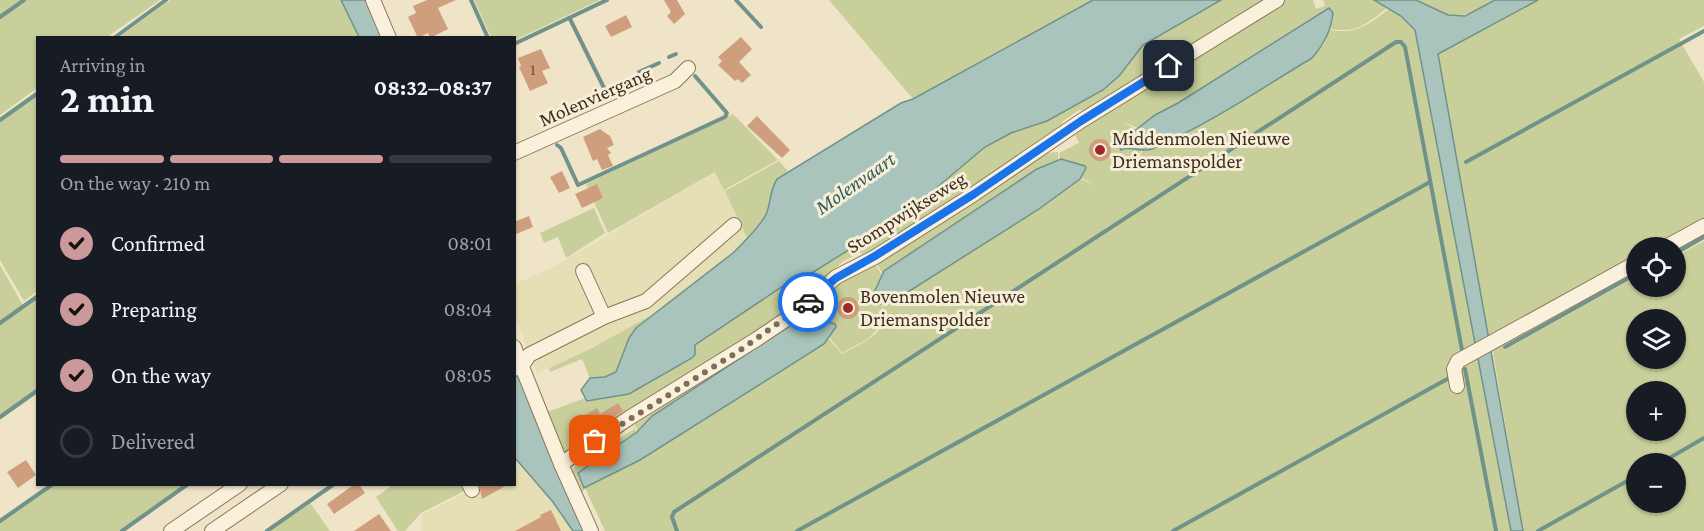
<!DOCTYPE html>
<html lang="en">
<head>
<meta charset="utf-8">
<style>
  body { margin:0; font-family:"Crimson Pro",serif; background:#242831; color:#f1f3f6; height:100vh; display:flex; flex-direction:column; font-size:22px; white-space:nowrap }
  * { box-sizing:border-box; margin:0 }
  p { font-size:20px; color:#9ea1a6 }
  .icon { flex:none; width:33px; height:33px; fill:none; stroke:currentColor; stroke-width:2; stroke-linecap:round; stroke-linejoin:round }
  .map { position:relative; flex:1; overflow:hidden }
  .sheet { position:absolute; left:36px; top:36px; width:480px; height:450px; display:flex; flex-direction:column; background:#171b24; border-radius:0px; box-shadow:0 2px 4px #0004 }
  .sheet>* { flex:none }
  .controls { position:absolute; left:1626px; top:237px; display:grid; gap:12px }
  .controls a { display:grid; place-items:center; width:60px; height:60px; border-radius:50%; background:#171b24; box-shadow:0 2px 4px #0004; font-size:30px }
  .pin { position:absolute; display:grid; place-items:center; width:51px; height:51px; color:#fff; margin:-26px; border-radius:12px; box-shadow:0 3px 9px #0006 }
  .courier { position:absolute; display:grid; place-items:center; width:60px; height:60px; margin:-30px; border:4px solid #1a73e8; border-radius:50%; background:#fff; color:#222; box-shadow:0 2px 8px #0007 }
  .summary em { font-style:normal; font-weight:700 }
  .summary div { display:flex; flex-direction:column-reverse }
  .summary { display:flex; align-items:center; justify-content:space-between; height:102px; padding:0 24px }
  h1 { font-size:39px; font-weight:700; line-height:45px }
  .bar { display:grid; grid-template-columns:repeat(4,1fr); gap:9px 6px; align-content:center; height:72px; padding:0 24px }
  .bar i { height:8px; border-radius:4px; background:#363941 }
  .bar .selected { background:#cc999b }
  .bar p { grid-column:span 4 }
  ol { padding:0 24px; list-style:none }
  li { display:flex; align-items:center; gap:18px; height:66px }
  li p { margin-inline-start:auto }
  li .icon { padding:6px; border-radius:50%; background:#cc999b; color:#111; stroke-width:4 }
  li:last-child { color:#9ea1a6 }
  li i { width:33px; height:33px; border:3px solid #363941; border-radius:50% }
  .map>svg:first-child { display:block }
  .farmland { fill:#e6deb5 }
  .green { fill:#c9cf9b; fill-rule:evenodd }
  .water { fill:#a9c4bc; stroke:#6f938a; stroke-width:1.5 }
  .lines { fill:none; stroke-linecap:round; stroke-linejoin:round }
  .stream { stroke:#6f938a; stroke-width:4 }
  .building { fill:#cf9f7d }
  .minor-casing { stroke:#8d765c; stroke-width:16 }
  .minor { stroke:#faf1dc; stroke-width:14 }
  .done { stroke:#7c6e5b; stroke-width:6; stroke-dasharray:0 10.8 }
  .route { stroke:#1a73e8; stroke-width:8 }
  .poi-dot { fill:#9e2a2b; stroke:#f7eed8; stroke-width:2 }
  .labels { text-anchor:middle; stroke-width:6; stroke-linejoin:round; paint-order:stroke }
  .number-label { font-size:16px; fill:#624a37 }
  .street-label { font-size:20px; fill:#3d2e20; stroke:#f7eed8 }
  .poi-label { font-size:20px; fill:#3d2e20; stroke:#f7eed8; text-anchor:start }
  .water-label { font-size:21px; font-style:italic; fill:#2f5d5a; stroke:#f7eed8 }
</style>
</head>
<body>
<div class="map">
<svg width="1704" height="531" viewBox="0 0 1704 531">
  <rect width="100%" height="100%" fill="#f0e4c8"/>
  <g class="farmland">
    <polygon points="716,172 747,238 733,253 650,316 590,349 537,373 515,317 515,284 553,267"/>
    <polygon points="519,465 553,502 573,531 421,531 423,514 481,485 514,484 515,467"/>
  </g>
  <g class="green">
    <polygon points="0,0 160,0 107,37 38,38 37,88 0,115"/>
    <polygon points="170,0 341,0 359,37 118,38"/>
    <polygon points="474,0 600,0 515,40 514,38 491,37"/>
    <polygon points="829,0 1093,0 913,99"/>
    <polygon points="1221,0 1273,0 1090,112 1079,110 1063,121 1058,134 868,255 859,253 842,262 797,308 576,449 564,452 547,412 585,398 629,394 692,358 695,354 695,345 792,280 807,276 836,259 985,147 1011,133 1047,121 1103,90 1119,76 1143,45"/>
    <path d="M1284 0H1313L1316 9 1325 6 1323 0H1374L1387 8C1365 25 1358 33 1330 29L1329 9 1178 103 1155 115 1138 128 1123 122 1137 130 1122 142 1124 148 1141 150 1136 165 1143 150H1149L1179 136 1312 58 1324 44 1329 30C1358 34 1366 26 1389 9L1401 16 1415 30 1511 531H605L585 488 582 493 572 473 582 452 587 460 634 429 630 420 637 432 621 444 584 487 640 460 824 344 828 338 842 354C856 346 876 339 883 323L868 339 842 353 829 337 836 327 835 324 816 319 817 313 815 319 803 317 652 416 638 431 632 420 873 261 882 275 872 297 877 304 881 302 884 321 882 302 900 297 1039 209 1080 179 1095 185 1081 178 1086 168 1085 166 1060 160 1059 153 1079 143 1075 135 1092 123 1053 144Z"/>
    <path d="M1416 0H1495C1455 21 1457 20 1416 0Z"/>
    <polygon points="1538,0 1704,0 1704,26 1679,39 1704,82 1704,223 1659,247 1636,248 1636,260 1488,340 1438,54"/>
    <polygon points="37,95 37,291 24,301 0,260 0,122"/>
    <polygon points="733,114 778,160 724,190 715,172 608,233 586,184"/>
    <polygon points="1058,152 1058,160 1037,169 884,271 883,274 874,260 1037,154"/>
    <path d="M779 161 788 171C768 186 775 191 767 212 764 221 753 230 747 238L725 191Z"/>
    <polygon points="594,208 605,233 566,258 558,237 544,243 540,233"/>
    <path d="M1704 241V531H1523L1492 347 1502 342 1504 350 1636 277V286H1676V256ZM1636 320H1676V358H1636ZM1636 392H1676V430H1636ZM1636 464H1676V502H1636Z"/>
    <polygon points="0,265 24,307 38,298 37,394 0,420"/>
    <path d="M650 316C630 333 625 348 616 372L605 377 590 378 582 359 550 372 549 368 590 349Z"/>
    <polygon points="56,484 186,484 186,485 120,531 0,531 0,523"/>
    <polygon points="389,485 476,485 421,513 405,531 398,531 376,497 390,487"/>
    <polygon points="310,503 330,531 270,531"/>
  </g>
  <g class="water">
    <polygon points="341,0 366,0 382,37 359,37"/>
    <path d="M1093 0H1221L1143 45 1119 76 1103 90 1047 121 1011 133 985 147 903 216 807 276 792 280 695 345V355L692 358 629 394 587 401 581 390 590 378 605 377 616 372 629 338 636 328 733 253C743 243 763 224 767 212 771 200 770 190 777 179L901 103 913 99Z"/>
    <polygon points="1374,0 1416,0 1448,15 1465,16 1495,0 1538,0 1438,54 1523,531 1511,531 1415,30 1401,16"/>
    <path d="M1329 8 1333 13C1331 31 1324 44 1312 58 1262 88 1206 126 1152 149 1141 153 1130 145 1121 150L1118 144 1155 115 1178 103Z"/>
    <polygon points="1061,159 1085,166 1086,168 1080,179 1039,209 900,297 877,305 872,297 884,271 1037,169"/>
    <polygon points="809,316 835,324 836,327 824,344 640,460 584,488 578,473 637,432 652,416 803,317"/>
    <polygon points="514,363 561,481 584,531 573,531 553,502 515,458"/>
  </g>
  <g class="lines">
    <g class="stream">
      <polyline points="471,0 488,38"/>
      <polyline points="736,0 761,27"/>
      <polyline points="0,17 24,0"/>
      <polyline points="570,19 607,94 642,79 639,72 659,63"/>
      <polyline points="114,38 166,0"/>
      <polyline points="514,44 607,0"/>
      <polyline points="669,57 676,54"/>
      <polyline points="0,120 38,93"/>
      <polyline points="557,145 561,148 578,185 725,117 727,113 695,76"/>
      <polyline points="1466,162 1704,31"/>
      <polyline points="1676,253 1704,237"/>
      <polyline points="0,323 38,296"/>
      <polyline points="1505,347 1636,274"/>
      <polyline points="1465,369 1496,531"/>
      <polyline points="0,417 38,390"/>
      <polyline points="1659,464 1704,438"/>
      <polyline points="0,521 53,484"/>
      <polyline points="122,531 188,484"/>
      <polyline points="267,531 334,484"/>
      <polyline points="677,531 672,517 674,512 1396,42 1401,42 1405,47 1462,350"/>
      <polyline points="797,531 1430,182"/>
      <polyline points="1173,531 1449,378"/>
      <polyline points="1538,531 1636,476"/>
    </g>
  </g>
  <g class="building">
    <polygon points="427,0 456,0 438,8 448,29 430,38 428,33 418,38 408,17 416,13 413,6"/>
    <polygon points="664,0 677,0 685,14 674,24 667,16 671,12"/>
    <polygon points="626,15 632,27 611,37 605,26"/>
    <polygon points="741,37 752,49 739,62 751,75 742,83 738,79 735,81 718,65 722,61 718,57"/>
    <polygon points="541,49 550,68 542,71 548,83 530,91 519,67 521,66 518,58"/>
    <polygon points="757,116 790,150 782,158 747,126"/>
    <polygon points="600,129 610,136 614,145 607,148 611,153 608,155 613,166 602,170 597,159 593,161 583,137"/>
    <circle cx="1100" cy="150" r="11"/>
    <polygon points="562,171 570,188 559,193 550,177"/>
    <polygon points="597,184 603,198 582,208 575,194"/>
    <polygon points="529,216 533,227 514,235 514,222"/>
    <circle cx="848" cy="308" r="11"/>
    <polygon points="618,403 623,411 579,441 573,431 586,424 582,417 597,408 600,414"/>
    <polygon points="26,460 36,475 18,488 7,472"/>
    <polygon points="355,484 359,484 365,493 334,514 327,504"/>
    <polygon points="479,484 509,484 482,499"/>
    <polygon points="551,510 561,531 515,531 541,517 540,515"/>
    <polygon points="379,514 391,531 354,531"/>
  </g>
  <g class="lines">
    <g class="minor-casing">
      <g id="minor">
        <polyline points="373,0 389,38"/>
        <polyline points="514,153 675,81 688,68"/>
        <polyline points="1664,248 1704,226"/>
        <polyline points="583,271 604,317"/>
        <polyline points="514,347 561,464 591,531"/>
        <polyline points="514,369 522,366 529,355 604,317 646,301 734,225"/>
        <polyline points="1457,386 1454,369 1458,361 1636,263"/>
        <polyline points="561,464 629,418 757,339 794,314 836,277 875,257 974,194 1081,121 1277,0"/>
        <polyline points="469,484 472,490"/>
        <polyline points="171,531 240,484"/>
        <polyline points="212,531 281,484"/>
      </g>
    </g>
    <use href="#minor" class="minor"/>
  </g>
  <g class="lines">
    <polyline class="done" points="595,441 739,351 808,302"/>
    <polyline class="route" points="808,302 836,278 875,256 974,194 1081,121 1169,66"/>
  </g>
  <g class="poi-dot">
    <circle cx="1100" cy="150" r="6"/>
    <circle cx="848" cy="308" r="6"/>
  </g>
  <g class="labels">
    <g class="number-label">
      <text x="533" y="75">1</text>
    </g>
    <g class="street-label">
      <text transform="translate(595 96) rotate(-24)" y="7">Molenviergang</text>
      <text transform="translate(906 212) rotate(-32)" y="7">Stompwijkseweg</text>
    </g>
    <g class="poi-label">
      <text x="1112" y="145">Middenmolen Nieuwe<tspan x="1112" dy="23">Driemanspolder</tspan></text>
      <text x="860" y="303">Bovenmolen Nieuwe<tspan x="860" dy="23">Driemanspolder</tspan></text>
    </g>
    <g class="water-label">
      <text transform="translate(855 183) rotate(-35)" y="7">Molenvaart</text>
    </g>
  </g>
</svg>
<div class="controls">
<a><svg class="icon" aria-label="locate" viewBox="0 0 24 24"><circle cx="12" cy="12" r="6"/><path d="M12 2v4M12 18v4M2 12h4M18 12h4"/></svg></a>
<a><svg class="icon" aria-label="layers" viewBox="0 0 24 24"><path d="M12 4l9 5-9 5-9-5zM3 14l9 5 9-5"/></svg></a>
<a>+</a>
<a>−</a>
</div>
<div class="pin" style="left:595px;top:441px;background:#ea580c"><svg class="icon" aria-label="bag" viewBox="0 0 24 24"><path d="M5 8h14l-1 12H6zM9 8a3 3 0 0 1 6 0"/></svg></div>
<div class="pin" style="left:1169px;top:66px;background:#1f2937"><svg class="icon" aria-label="home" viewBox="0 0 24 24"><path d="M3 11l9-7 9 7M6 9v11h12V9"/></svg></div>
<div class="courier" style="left:808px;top:302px"><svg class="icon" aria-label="car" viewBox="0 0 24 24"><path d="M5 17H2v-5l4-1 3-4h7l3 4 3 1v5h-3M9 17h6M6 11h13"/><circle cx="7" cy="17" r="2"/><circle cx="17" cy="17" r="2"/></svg></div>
<section class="sheet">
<div class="summary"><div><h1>2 min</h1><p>Arriving in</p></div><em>08:32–08:37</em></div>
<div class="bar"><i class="selected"></i><i class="selected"></i><i class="selected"></i><i></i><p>On the way · 210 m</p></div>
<ol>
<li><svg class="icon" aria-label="check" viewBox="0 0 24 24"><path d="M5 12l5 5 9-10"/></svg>Confirmed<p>08:01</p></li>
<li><svg class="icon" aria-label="check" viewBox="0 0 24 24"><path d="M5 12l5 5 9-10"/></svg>Preparing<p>08:04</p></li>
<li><svg class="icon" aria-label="check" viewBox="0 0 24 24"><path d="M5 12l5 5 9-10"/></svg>On the way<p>08:05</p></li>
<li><i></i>Delivered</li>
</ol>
</section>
</div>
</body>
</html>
